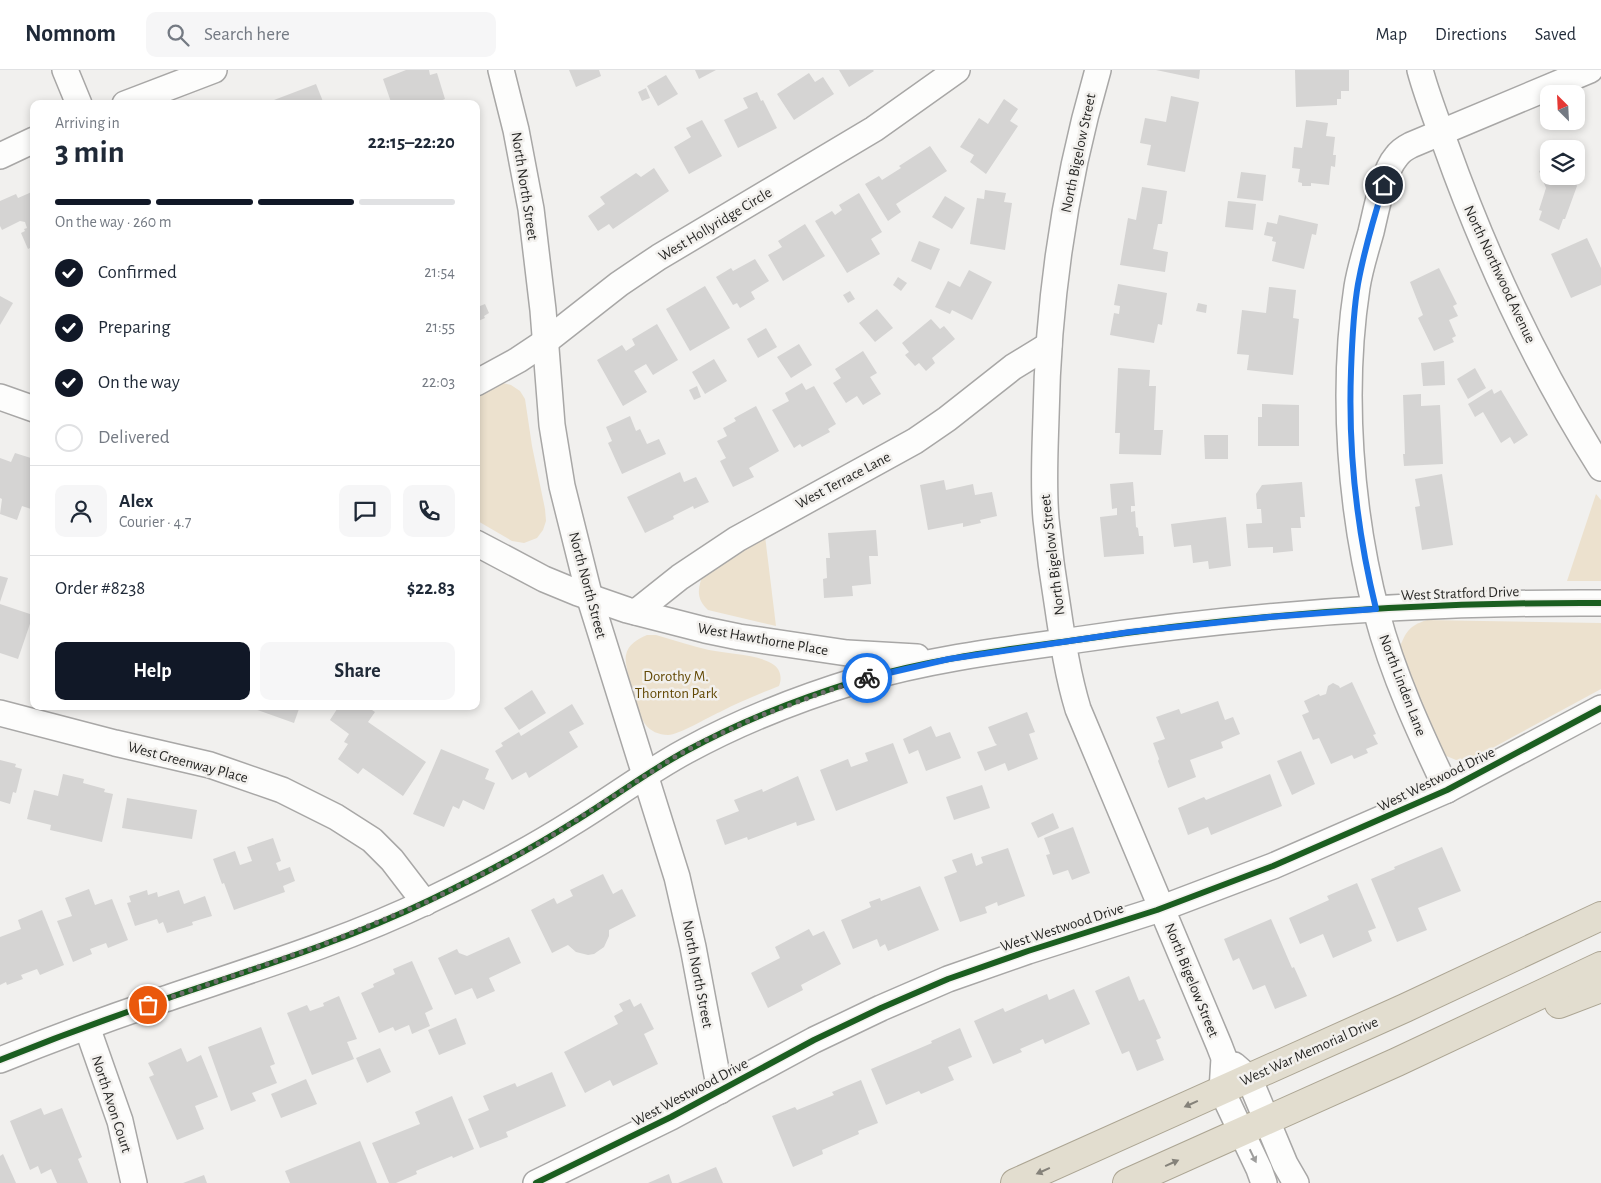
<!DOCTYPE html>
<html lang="en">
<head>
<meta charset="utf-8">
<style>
  body { margin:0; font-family:"Alegreya Sans",sans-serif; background:#f6f6f7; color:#1f2937; height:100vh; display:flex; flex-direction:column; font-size:19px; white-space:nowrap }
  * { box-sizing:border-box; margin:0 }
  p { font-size:16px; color:#747a83 }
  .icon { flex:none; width:28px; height:28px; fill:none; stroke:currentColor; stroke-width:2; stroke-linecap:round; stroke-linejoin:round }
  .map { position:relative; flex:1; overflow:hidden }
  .panel { position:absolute; left:30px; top:30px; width:450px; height:610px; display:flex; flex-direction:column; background:#fff; border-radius:10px; box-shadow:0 2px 8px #0003 }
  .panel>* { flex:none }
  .needle { width:32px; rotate:336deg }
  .buttons { position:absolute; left:1540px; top:15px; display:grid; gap:10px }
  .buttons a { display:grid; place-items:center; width:45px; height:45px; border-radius:10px; background:#fff; box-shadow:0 2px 8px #0003; font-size:25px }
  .pin { position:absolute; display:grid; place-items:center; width:42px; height:42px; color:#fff; margin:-21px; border:2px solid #fff; border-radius:50%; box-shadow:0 1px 5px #0007 }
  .courier { position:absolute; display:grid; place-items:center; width:50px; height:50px; margin:-25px; border:4px solid #1a73e8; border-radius:50%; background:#fff; color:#222; box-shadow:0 1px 6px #0007 }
  .summary em { font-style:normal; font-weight:600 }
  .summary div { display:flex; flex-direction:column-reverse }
  .summary { display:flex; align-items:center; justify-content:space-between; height:85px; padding:0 25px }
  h1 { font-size:32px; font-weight:600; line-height:38px }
  .bar { display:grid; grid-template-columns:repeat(4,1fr); gap:8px 5px; align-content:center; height:60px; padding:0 25px }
  .bar i { height:6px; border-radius:4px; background:#e0e1e3 }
  .bar .current { background:#111827 }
  .bar p { grid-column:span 4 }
  .line { display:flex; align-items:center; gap:12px; padding:0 25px; border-top:1px solid #e0e1e3 }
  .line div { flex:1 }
  .round { display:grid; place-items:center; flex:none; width:52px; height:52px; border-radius:10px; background:#f6f6f7 }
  ol { padding:0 25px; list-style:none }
  li { display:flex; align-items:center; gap:15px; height:55px }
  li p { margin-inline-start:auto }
  li .icon { padding:5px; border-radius:50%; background:#111827; color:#fff; stroke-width:4 }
  li:last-child { color:#747a83 }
  li i { width:28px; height:28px; border:2px solid #e0e1e3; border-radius:50% }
  .primary-button { display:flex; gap:10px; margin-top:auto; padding:10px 25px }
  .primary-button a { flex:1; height:58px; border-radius:10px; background:#111827; color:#fff; font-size:20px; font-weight:600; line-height:58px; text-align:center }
  .primary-button a+a { background:#f6f6f7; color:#1f2937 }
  header { display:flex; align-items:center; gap:30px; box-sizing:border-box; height:70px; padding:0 25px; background:#fff; border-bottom:1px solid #e0e1e3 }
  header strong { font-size:24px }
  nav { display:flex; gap:28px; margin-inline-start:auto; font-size:18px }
  .search { width:350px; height:45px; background:#f6f6f7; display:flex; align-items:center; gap:12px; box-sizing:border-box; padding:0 18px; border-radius:10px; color:#747a83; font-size:19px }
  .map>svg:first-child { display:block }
  .green { fill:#ece1ce }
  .building { fill:#d5d4d3 }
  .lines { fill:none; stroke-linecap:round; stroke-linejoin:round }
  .minor-casing { stroke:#a8a7a6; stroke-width:28 }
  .trunk-casing { stroke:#aca593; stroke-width:30 }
  .minor { stroke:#fdfdfc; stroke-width:25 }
  .trunk { stroke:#e2ddcf; stroke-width:28 }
  .cycleway-casing { stroke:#f2f0ed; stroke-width:9 }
  .cycleway { stroke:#1b5e20; stroke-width:6 }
  .oneway { fill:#85827a }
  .oneway2 { fill:#9d9d9c }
  .done { stroke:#6e6e6c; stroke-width:5; stroke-dasharray:0 9 }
  .route { stroke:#1a73e8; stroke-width:6 }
  .labels { text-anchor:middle; stroke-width:5; stroke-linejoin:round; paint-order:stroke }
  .street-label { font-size:15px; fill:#282826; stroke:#f2f0ed }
  .park-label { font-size:15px; fill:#634905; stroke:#f2f0ed }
</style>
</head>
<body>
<header>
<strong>Nomnom</strong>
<div class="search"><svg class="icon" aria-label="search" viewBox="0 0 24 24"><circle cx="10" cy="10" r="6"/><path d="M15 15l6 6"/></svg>Search here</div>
<nav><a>Map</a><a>Directions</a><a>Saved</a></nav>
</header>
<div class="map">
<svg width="1601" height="1113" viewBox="0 0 1601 1113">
  <rect width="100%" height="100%" fill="#f1f0ee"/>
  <g class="green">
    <polygon points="503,313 511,315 520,321 525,329 532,376 545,439 546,451 543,460 537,468 524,473 512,471 476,450 476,325"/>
    <polygon points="1596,424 1601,430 1601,511 1567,511"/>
    <path d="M765 466 776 556 708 540C696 529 697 518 704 503Z"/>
    <path d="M1427 550 1601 553V619L1474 688 1456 690 1444 685 1399 579C1406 561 1409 556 1427 550Z"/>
    <path d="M647 565H656C674 570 692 576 709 580 728 584 759 584 774 595 781 600 782 609 779 616 759 624 739 632 720 642 708 647 679 665 668 665 659 665 650 661 645 654 639 646 623 594 626 585 628 574 638 569 647 565Z"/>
  </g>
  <g class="building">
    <polygon points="429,0 430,5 437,3 445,29 433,34 387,34 391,32 383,9 406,0"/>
    <polygon points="569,0 599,0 601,6 576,17"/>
    <polygon points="695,0 716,0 699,9"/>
    <polygon points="839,0 873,0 874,1 849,17"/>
    <polygon points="1156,0 1200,0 1199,9"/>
    <polygon points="1295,0 1349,0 1349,21 1341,21 1341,29 1337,29 1337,35 1296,37"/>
    <polygon points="809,3 815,12 823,7 834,24 794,50 777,24"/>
    <polygon points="666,5 678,24 658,36 647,16"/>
    <polygon points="316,14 324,34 276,34 274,30"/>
    <polygon points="646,18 650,28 642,31 638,22"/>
    <polygon points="757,22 761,31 763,30 777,58 738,78 724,50 748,38 743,28"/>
    <polygon points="1171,26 1199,32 1185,102 1147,95 1151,75 1140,73 1145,48 1166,52"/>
    <polygon points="1004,29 1018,39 1010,51 1018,56 986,104 970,92 974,85 960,77 979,48 988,54"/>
    <polygon points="702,50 722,86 689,104 674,77 691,67 686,58"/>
    <polygon points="1306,50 1328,53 1326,66 1335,67 1333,85 1336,85 1335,97 1331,96 1329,115 1311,113 1311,116 1302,116 1302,113 1298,112 1300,99 1292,98 1294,77 1302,78"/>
    <polygon points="930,76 947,101 896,134 901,142 888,151 865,114 879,106 882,110 901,98 899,96"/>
    <polygon points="1549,97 1549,106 1572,106 1577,116 1565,149 1563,149 1559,160 1539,150 1542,141 1539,140 1546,118 1539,101"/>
    <polygon points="654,98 669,121 613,159 609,154 598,161 588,146 605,134 600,127 636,103 641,107"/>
    <polygon points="1241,102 1266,105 1263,131 1237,128"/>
    <polygon points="1142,117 1167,121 1162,154 1158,154 1153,179 1168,182 1165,202 1120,195 1128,148 1136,150"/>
    <polygon points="985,120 1006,123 1004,132 1012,133 1005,180 970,174 977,128 984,129"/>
    <polygon points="34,121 34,176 28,179 21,163 25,161 24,159 27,158 25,152 20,151 2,160 0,156 0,131 16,124 18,128"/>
    <polygon points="859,123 882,162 871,169 880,184 847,203 815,151 832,141 835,145 842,140 839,135"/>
    <polygon points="945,126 965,138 952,159 932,147"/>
    <polygon points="1228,131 1256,134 1253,160 1225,157"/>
    <polygon points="1279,145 1318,154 1316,165 1312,164 1304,199 1272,191 1276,172 1272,171 1273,167 1264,165 1267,152 1277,154"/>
    <polygon points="805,154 825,186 783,211 768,185 782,177 778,171"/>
    <polygon points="1587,168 1601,198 1601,215 1571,228 1551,184"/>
    <polygon points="919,171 940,179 931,200 911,191"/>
    <polygon points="755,189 769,211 751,222 755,229 740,238 737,233 733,235 716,207 731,198 733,201"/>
    <polygon points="1439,198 1457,234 1453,236 1458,246 1449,250 1456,266 1452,268 1454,272 1434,281 1418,248 1423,245 1410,212"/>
    <polygon points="969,200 992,212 972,250 952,240 950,244 935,237 948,211 960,217"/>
    <polygon points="898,207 907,213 901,221 893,215"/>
    <polygon points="1118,214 1167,223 1162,255 1158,254 1154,273 1110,265 1114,243 1119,244 1120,236 1114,235"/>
    <polygon points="705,216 730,258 690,281 666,239"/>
    <polygon points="1269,217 1296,220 1293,248 1299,249 1293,305 1247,300 1249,285 1237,284 1242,240 1266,243"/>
    <polygon points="850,221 855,229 848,233 843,225"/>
    <polygon points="0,226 13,233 0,255"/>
    <polygon points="476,227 480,236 485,234 489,243 484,246 485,248 476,252"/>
    <polygon points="1198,233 1207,235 1206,243 1196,241"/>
    <polygon points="877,239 893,258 875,272 859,253"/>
    <polygon points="931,249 940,259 944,256 955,269 932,288 935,293 926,301 919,293 915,296 905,285 909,282 902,273"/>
    <polygon points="657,254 678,290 653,305 646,294 634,301 647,322 623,336 597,290 622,275 626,281 635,275 632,269"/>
    <polygon points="766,258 777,277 758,288 747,269"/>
    <polygon points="799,274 812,295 791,308 777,287"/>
    <polygon points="863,281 877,303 870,307 881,324 863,335 857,326 846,333 833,313 841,308 835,299"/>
    <polygon points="714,289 727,311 705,324 692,302"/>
    <polygon points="1444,291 1445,315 1423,316 1421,293"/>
    <polygon points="1118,298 1150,300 1149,316 1156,316 1154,360 1163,360 1161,385 1119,384 1120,363 1115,363"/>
    <polygon points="1475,298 1486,318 1468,329 1457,309"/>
    <polygon points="802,313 806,320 814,316 836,354 828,359 830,362 802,377 800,374 794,378 772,340 789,331 785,323"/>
    <polygon points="697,316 701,327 694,330 689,320"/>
    <polygon points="1492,319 1494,324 1501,320 1528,365 1514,374 1510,367 1501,373 1483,342 1475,347 1468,334"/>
    <polygon points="1421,324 1421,336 1440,335 1443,394 1404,396 1403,384 1405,384 1403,325"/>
    <polygon points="1262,334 1299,335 1299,376 1258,376 1258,347 1262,347"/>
    <polygon points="756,336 779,381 749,398 754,407 733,417 720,391 726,388 717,371 727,366 723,358 736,351 734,348"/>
    <polygon points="630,346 636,361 640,359 647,374 659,369 666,384 622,404 608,373 612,371 606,357"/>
    <polygon points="1204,365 1228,365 1228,389 1205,389"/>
    <polygon points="15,383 34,389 34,440 22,436 17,450 0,444 2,429 0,428 0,388 11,392"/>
    <polygon points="680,402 684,412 696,407 709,432 694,439 693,436 673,446 674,449 645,463 627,427"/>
    <polygon points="1442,404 1453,475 1422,480 1415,437 1420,436 1415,409"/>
    <polygon points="944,410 946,420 973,414 975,425 992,422 997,446 980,450 981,453 963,457 963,453 928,460 920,415"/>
    <polygon points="1133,412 1135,436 1131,436 1131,442 1135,441 1136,457 1138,458 1139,466 1143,466 1144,484 1104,487 1100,447 1117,445 1117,438 1112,439 1110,414"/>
    <polygon points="1302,412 1305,447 1300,447 1301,458 1291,458 1293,481 1273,483 1273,477 1248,478 1246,454 1262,453 1261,439 1257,439 1256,424 1262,415"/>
    <polygon points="1226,447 1231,496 1209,499 1208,491 1193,493 1191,475 1174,477 1171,454"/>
    <polygon points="876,460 878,486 869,486 871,514 852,516 853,526 824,528 823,509 827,508 826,488 830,488 828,463"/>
    <polygon points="0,506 8,508 0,532"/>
    <polygon points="0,534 33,545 18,589 0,583"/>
    <polygon points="1352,612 1376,664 1373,665 1378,674 1366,679 1368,683 1354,689 1352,685 1331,694 1319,668 1313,670 1302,645 1309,642 1304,631 1319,624 1320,626 1326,624 1328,616 1333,613 1339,616 1340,618"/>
    <polygon points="532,620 546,643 519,660 504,638"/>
    <polygon points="1218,631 1225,650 1233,647 1240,664 1221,672 1223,678 1190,690 1196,707 1168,718 1158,691 1159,689 1153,673 1165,669 1156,647 1179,639 1181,644"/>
    <polygon points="572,634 584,654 569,662 578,677 529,708 526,702 512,710 495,681 503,676 501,673 519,662 521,666"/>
    <polygon points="246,636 300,636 294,653"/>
    <polygon points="339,636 366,636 375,642 368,652 426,692 403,726 363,698 358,704 338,689 348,674 344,672 349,664 330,650"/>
    <polygon points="1027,642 1035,662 1029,664 1038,689 1008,701 1005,693 985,701 977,682 997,675 995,673 988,657"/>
    <polygon points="931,656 936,667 950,662 961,688 926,701 918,680 909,684 903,669"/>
    <polygon points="893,673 908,713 836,741 820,700 848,689 851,697 868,691 865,683"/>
    <polygon points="441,679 489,699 485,709 495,713 484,740 463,730 459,739 453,736 444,757 413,744"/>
    <polygon points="1301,681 1315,714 1292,725 1277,691"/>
    <polygon points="0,690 16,694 15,697 22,699 16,723 13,722 10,734 0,731"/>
    <polygon points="63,704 84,709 83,713 105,719 104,722 113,724 102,772 50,760 51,755 27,749 34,720 58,726"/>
    <polygon points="1270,704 1282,736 1211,765 1208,757 1188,765 1178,738 1204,727 1206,730"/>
    <polygon points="798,706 815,750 797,756 796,752 748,770 747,767 725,775 716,750 739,741 734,730 762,719 763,722"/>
    <polygon points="982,715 990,738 954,750 946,727"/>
    <polygon points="127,728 197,740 192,769 122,758"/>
    <polygon points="1053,743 1059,758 1038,768 1031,753"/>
    <polygon points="1073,757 1090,803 1072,810 1068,800 1053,805 1046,785 1050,784 1044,768"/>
    <polygon points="273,768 281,791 276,793 279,801 290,797 295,811 283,816 285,822 234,840 224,813 222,814 213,789 235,781 240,795 252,791 247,777"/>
    <polygon points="1442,777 1461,821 1418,838 1427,860 1397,872 1371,809 1395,799 1394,797"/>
    <polygon points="1008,778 1025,826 998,836 997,832 985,837 987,843 960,852 944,807 957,802 952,790 972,783 976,796 983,793 981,787"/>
    <polygon points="603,804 613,824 622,819 636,846 609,860 609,866 604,877 594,884 588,885 576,882 568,875 552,883 531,840 554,828 557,834 573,826 570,820"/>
    <polygon points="1357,813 1376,858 1368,861 1372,871 1333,888 1323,864 1300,874 1289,848 1329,830 1327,826"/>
    <polygon points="920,816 939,860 888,881 885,874 880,877 877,869 853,879 841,850 871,837 869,832 880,828 881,831"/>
    <polygon points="89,819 95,835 112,829 128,870 108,878 106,873 90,879 92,884 73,892 57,851 72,846 65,828"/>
    <polygon points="147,820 148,825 157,822 158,827 179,820 184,834 205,826 212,846 192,852 193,855 167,863 163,852 159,854 157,849 135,856 127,833 131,832 129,826"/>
    <polygon points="42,840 64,895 40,905 37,899 21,905 23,909 7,915 6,912 0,915 0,867 21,859 18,850"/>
    <polygon points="1271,849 1292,898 1294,897 1307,926 1275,939 1265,915 1253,920 1239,888 1233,891 1224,869"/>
    <polygon points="809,859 813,866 824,861 841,894 801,915 803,920 768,938 751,903 780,888 775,877"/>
    <polygon points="509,867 521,893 489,908 495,921 477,929 472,918 455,925 438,888 457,879 459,883 467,886"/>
    <polygon points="412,891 433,939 425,943 430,956 412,964 409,955 395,961 393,957 379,963 361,923 374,917 373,914 395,904 393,899"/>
    <polygon points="1129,906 1139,931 1144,929 1161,968 1156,970 1164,990 1137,1001 1129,981 1122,984 1095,921"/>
    <polygon points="1074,919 1090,954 1045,974 1043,969 1020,979 1022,982 993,994 974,951 1003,938 1005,942 1047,924 1049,930"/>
    <polygon points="339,926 357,969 347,972 354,989 312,1005 287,943 307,935 310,941 324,936 323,933"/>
    <polygon points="630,929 634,937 641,933 654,959 644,964 658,994 613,1016 610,1010 585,1023 564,982 618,954 614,946 623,941 619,934"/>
    <polygon points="456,948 466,974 439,985 428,960"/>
    <polygon points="261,957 275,994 270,996 277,1013 252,1023 256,1031 231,1041 208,977"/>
    <polygon points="960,958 972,987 948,997 954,1010 921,1024 919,1021 886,1035 871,999 932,973 931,971"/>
    <polygon points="181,978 187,992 201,985 218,1027 195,1036 204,1059 177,1070 149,1007 154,1005 148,993"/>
    <polygon points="380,978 391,1002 367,1013 356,988"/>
    <polygon points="552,1002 566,1036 506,1062 508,1067 480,1078 468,1049 489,1040 483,1026 515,1013 517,1017"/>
    <polygon points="306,1009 317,1034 281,1048 271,1024"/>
    <polygon points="861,1010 878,1053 858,1061 859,1064 822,1080 823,1084 793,1097 772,1046 795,1037 797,1040 834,1025 832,1022"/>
    <polygon points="452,1026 474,1079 453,1088 452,1086 416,1101 417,1104 396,1113 389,1113 372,1073 420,1054 415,1042"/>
    <polygon points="41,1038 44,1045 62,1038 82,1087 78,1089 88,1113 57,1113 51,1099 41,1104 38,1096 30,1100 10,1051"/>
    <polygon points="360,1071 377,1113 290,1113 285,1101"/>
    <polygon points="3,1084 16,1113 0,1113 0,1086"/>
    <polygon points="716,1097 723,1113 678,1113"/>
    <polygon points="669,1104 672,1113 648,1113"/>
    <polygon points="204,1105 207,1113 183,1113"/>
  </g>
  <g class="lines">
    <g class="minor-casing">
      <g id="minor">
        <polyline points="65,0 79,34"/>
        <polyline points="501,0 516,60 531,139 543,240 552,355 562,416 591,532 677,807 693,877 720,1021"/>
        <path d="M1098 0C1065 113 1048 230 1046 347 1045 381 1043 415 1046 449 1049 479 1053 509 1058 539 1063 573 1068 606 1078 639L1219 975 1224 988 1222 1021 1259 1099 1264 1113"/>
        <path d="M1420 0C1427 26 1437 51 1446 76 1486 188 1537 297 1601 398"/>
        <polyline points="125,34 214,0"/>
        <polyline points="0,86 34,70"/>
        <polyline points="476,313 518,290 545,272 619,214 659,187 874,59 957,0"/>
        <polyline points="0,327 34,339"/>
        <polyline points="476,473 544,509 578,523 627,540 705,560 739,567 847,583 917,587"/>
        <polyline points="636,542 680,507 737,469 915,371 947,349 1013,297 1049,275"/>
        <polyline points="0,643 115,673 210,695 282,720 336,747 372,770 392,790 425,833"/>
        <path d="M1447 720C1420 663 1393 605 1377 544 1350 442 1341 321 1357 217 1360 198 1366 180 1371 162 1376 141 1383 102 1396 87 1400 81 1405 78 1411 75L1590 0"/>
        <polyline points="87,957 120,1051 134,1113"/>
        <path d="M0 990C52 969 106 949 159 931 250 900 343 872 430 830 478 807 526 782 572 753 610 730 647 702 686 681 741 651 800 628 859 610 930 589 1004 580 1076 570 1250 544 1426 532 1601 533"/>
        <polyline points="1234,995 1249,1008 1285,1094 1296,1113"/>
        <polyline points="536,1113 671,1047 814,970 881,938 948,909 1028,881 1157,840 1273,796 1447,720 1601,638"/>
      </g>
    </g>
    <g class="trunk-casing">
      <g id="trunk">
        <polyline points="1559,934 1601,918"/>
        <polyline points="1015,1113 1405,938 1601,846"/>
        <polyline points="1127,1113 1397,992 1601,896"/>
      </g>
    </g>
    <use href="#minor" class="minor"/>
    <use href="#trunk" class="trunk"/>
    <g class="cycleway-casing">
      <g id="cycleway">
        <path d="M0 990C52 969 106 949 159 931 250 900 343 872 430 830 478 807 526 782 572 753 610 730 647 702 686 681 741 651 800 628 859 610 930 589 1004 580 1076 570 1250 544 1426 532 1601 533"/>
        <polyline points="536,1113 671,1047 814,970 881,938 948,909 1028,881 1157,840 1273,796 1447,720 1601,638"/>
      </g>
    </g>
    <use href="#cycleway" class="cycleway"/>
  </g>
  <defs><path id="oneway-solid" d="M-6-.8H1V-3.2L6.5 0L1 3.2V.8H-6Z" transform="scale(1.25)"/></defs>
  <g class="oneway">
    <use href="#oneway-solid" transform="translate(1191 1034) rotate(156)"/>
    <use href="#oneway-solid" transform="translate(1172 1093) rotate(-24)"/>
    <use href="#oneway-solid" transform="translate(1043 1101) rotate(156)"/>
  </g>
  <use class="oneway2" href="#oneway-solid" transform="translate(1253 1086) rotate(64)"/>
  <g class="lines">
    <polyline class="done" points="148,935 322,875 429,831 494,798 545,770 673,688 700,673 757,647 830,620 867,608"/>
    <path class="route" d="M867 608 949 589 1130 562 1269 547 1376 539C1357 461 1348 382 1351 301 1352 272 1353 243 1358 214 1364 181 1374 147 1384 115"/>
  </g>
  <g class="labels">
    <g class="street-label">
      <text transform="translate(1078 83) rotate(-78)" y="5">North Bigelow Street</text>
      <text transform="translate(525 116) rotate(81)" y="5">North North Street</text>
      <text transform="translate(715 154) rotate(-31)" y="5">West Hollyridge Circle</text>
      <text transform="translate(1500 204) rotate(65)" y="5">North Northwood Avenue</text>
      <text transform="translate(843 410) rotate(-28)" y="5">West Terrace Lane</text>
      <text transform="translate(1052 485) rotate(-97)" y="5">North Bigelow Street</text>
      <text transform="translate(588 515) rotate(75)" y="5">North North Street</text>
      <text transform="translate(1460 523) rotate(-2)" y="5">West Stratford Drive</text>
      <text transform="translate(763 569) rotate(10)" y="5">West Hawthorne Place</text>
      <text transform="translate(1403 615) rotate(69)" y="5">North Linden Lane</text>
      <text transform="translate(188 692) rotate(15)" y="5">West Greenway Place</text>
      <text transform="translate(1436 709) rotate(-26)" y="5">West Westwood Drive</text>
      <text transform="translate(1062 857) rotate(-18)" y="5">West Westwood Drive</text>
      <text transform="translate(698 904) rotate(79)" y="5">North North Street</text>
      <text transform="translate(1192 910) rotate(68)" y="5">North Bigelow Street</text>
      <text transform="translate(1309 981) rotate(-24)" y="5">West War Memorial Drive</text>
      <text transform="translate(690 1022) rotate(-28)" y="5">West Westwood Drive</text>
      <text transform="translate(112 1034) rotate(72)" y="5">North Avon Court</text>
    </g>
    <g class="park-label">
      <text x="676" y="611">Dorothy M.<tspan x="676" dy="17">Thornton Park</tspan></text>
    </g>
  </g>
</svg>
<div class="buttons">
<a><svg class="needle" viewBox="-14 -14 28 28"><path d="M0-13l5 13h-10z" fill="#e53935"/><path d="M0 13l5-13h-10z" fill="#747a83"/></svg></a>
<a><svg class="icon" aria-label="layers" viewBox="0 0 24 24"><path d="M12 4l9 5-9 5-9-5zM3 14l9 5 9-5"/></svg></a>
</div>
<div class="pin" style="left:148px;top:935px;background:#ea580c"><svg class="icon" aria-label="bag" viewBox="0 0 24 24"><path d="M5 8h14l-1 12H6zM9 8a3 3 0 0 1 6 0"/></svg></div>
<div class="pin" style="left:1384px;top:115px;background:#1f2937"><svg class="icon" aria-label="home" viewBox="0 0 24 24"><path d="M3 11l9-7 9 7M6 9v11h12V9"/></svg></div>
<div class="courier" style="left:867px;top:608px"><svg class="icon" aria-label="bike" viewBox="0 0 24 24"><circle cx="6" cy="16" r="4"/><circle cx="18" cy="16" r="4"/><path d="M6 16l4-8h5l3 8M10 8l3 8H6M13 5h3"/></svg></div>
<section class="panel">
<div class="summary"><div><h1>3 min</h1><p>Arriving in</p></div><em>22:15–22:20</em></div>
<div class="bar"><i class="current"></i><i class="current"></i><i class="current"></i><i></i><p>On the way · 260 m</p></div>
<ol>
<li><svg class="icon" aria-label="check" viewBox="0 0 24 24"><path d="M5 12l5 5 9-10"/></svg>Confirmed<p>21:54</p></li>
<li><svg class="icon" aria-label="check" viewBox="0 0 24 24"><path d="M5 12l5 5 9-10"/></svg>Preparing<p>21:55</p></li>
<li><svg class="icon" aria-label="check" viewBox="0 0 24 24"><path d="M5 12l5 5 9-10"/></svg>On the way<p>22:03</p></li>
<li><i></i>Delivered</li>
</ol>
<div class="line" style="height:90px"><a class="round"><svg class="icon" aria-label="person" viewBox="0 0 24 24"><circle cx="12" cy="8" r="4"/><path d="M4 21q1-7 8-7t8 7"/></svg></a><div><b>Alex</b><p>Courier · 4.7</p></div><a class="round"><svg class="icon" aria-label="chat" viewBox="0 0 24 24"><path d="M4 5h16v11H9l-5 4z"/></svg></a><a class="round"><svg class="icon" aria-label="phone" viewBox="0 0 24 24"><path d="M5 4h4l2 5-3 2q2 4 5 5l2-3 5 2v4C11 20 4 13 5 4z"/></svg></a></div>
<div class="line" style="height:65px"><div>Order #8238</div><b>$22.83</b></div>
<div class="primary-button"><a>Help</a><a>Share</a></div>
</section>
</div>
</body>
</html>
